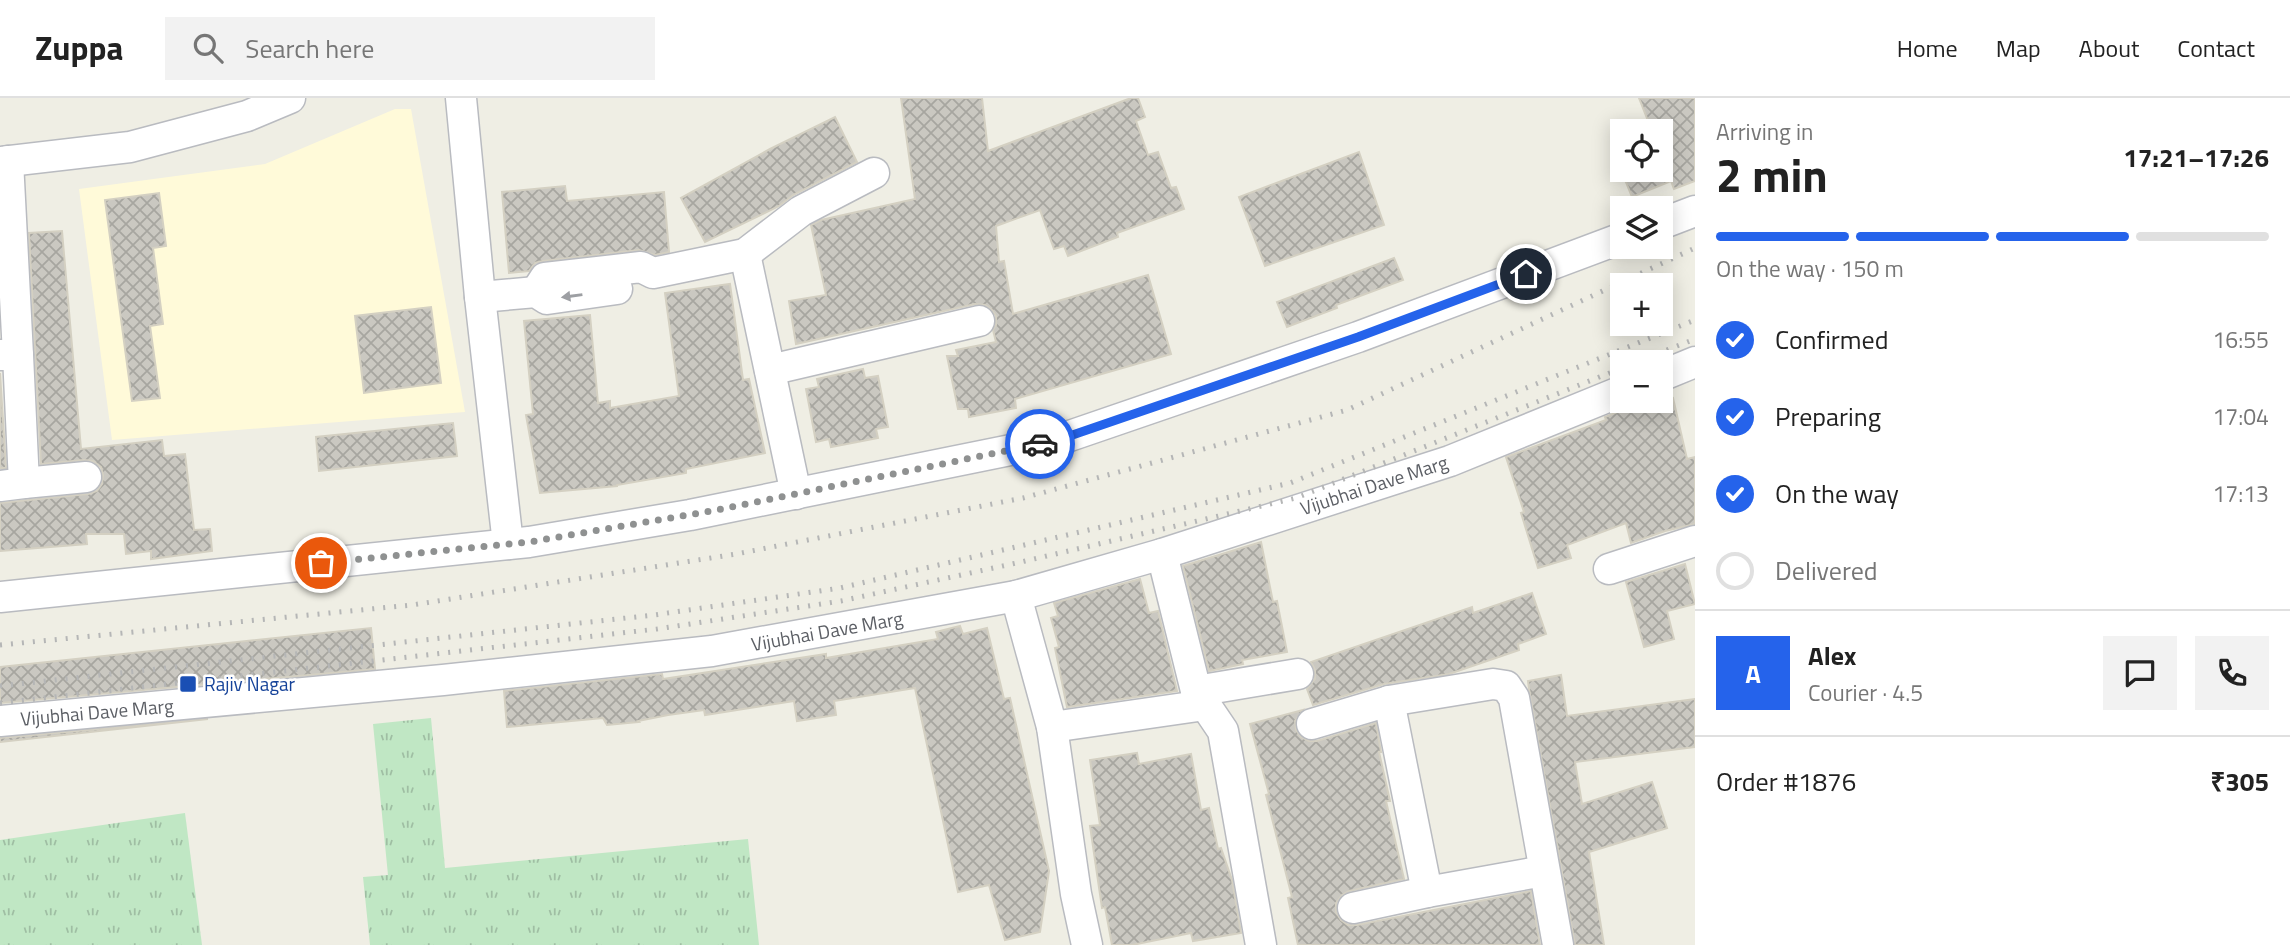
<!DOCTYPE html>
<html lang="en">
<head>
<meta charset="utf-8">
<style>
  body { margin:0; font-family:"Titillium Web",sans-serif; background:#f2f2f2; color:#222; height:100vh; display:flex; flex-direction:column; font-size:26px; white-space:nowrap }
  * { box-sizing:border-box; margin:0 }
  p { font-size:23px; color:#767676 }
  .icon { flex:none; width:38px; height:38px; fill:none; stroke:currentColor; stroke-width:2; stroke-linecap:round; stroke-linejoin:round }
  .map { position:relative; flex:1; overflow:hidden }
  .sheet { display:flex; flex-direction:column; background:#fff; width:595px }
  .sheet>* { flex:none }
  .controls { position:absolute; left:1610px; top:21px; display:grid; gap:14px }
  .controls a { display:grid; place-items:center; width:63px; height:63px; border-radius:0px; background:#fff; box-shadow:0 4px 18px #0003; font-size:35px }
  .pin { position:absolute; display:grid; place-items:center; width:60px; height:60px; color:#fff; margin:-30px; border:4px solid #fff; border-radius:50%; box-shadow:0 2px 7px #0007 }
  .courier { position:absolute; display:grid; place-items:center; width:70px; height:70px; margin:-35px; border:5px solid #2563eb; border-radius:50%; background:#fff; color:#222; box-shadow:0 2px 9px #0007 }
  .headline em { font-style:normal; font-weight:700 }
  .headline div { display:flex; flex-direction:column-reverse }
  .headline { display:flex; align-items:center; justify-content:space-between; height:119px; padding:0 21px }
  h1 { font-size:46px; font-weight:700; line-height:52px }
  .bar { display:grid; grid-template-columns:repeat(4,1fr); gap:10px 7px; align-content:center; height:84px; padding:0 21px }
  .bar i { height:9px; border-radius:5px; background:#e0e0e0 }
  .bar .active { background:#2563eb }
  .bar p { grid-column:span 4 }
  .line { display:flex; align-items:center; gap:18px; padding:0 21px; border-top:2px solid #e0e0e0 }
  .line div { flex:1 }
  .round { display:grid; place-items:center; flex:none; width:74px; height:74px; border-radius:0px; background:#f2f2f2 }
  ol { padding:0 21px; list-style:none }
  li { display:flex; align-items:center; gap:21px; height:77px }
  li p { margin-inline-start:auto }
  li .icon { padding:7px; border-radius:50%; background:#2563eb; color:#fff; stroke-width:4 }
  li:last-child { color:#767676 }
  li i { width:38px; height:38px; border:4px solid #e0e0e0; border-radius:50% }
  header { display:flex; align-items:center; gap:42px; box-sizing:border-box; height:98px; padding:0 35px; background:#fff; border-bottom:2px solid #e0e0e0 }
  header strong { font-size:33px }
  nav { display:flex; gap:38px; margin-inline-start:auto; font-size:24px }
  .search { width:490px; height:63px; background:#f2f2f2; display:flex; align-items:center; gap:18px; box-sizing:border-box; padding:0 24px; border-radius:0px; color:#767676; font-size:26px }
  main { display:flex; flex:1; min-height:0 }
  .map>svg:first-child { display:block }
  .commercial { fill:#fffad9 }
  .grass { fill:url(#grass-tufts) }
  .building { fill:url(#building-cross-hatch); stroke:#d4d0c2; stroke-width:2 }
  .lines { fill:none; stroke-linecap:round; stroke-linejoin:round }
  .minor-casing { stroke:#b9bbc0; stroke-width:33 }
  .minor { stroke:#fff; stroke-width:30 }
  .rail { stroke:#b5b6b6; stroke-width:5; stroke-dasharray:2 9; stroke-linecap:butt }
  .oneway { fill:#9d9fa3 }
  .done { stroke:#8f9191; stroke-width:7; stroke-dasharray:0 12.6 }
  .route { stroke:#2563eb; stroke-width:9 }
  .transit-dot { fill:#1a4fb4; stroke:#fff; stroke-width:2.5 }
  .labels { text-anchor:middle; stroke-width:5; stroke-linejoin:round; paint-order:stroke }
  .street-label { font-size:19px; fill:#5c5f65; stroke:#fff }
  .transit-label { font-size:19px; fill:#164399; stroke:#fff; text-anchor:start }
</style>
</head>
<body>
<header>
<strong>Zuppa</strong>
<div class="search"><svg class="icon" aria-label="search" viewBox="0 0 24 24"><circle cx="10" cy="10" r="6"/><path d="M15 15l6 6"/></svg>Search here</div>
<nav><a>Home</a><a>Map</a><a>About</a><a>Contact</a></nav>
</header>
<main>
<div class="map">
<svg width="1695" height="847" viewBox="0 0 1695 847">
  <defs>
    <pattern id="grass-tufts" width="24" height="20" patternUnits="userSpaceOnUse" patternTransform="scale(1.75)"><rect width="24" height="20" fill="#c0e7c4"/><path d="M3 7l-1-3M5 7V3M7 7l1-3M15 17l-1-3M17 17v-4M19 17l1-3" fill="none" stroke="#9fbea3"/></pattern>
    <pattern id="building-cross-hatch" width="8" height="8" patternUnits="userSpaceOnUse" patternTransform="scale(1.75)"><rect width="8" height="8" fill="#cac8c1"/><path d="M0 0l8 8M0 8l8-8" fill="none" stroke="#a7a6a0"/></pattern>
  </defs>
  <rect width="100%" height="100%" fill="#efeee4"/>
  <polygon class="commercial" points="395,11 411,11 465,314 112,342 79,91 265,66"/>
  <g class="grass">
    <polygon points="431,620 445,770 748,741 759,847 370,847 363,779 388,777 373,626"/>
    <polygon points="185,715 202,847 0,847 0,742"/>
  </g>
  <g class="building">
    <polygon points="901,0 982,0 988,53 1131,0 1138,0 1145,19 1136,23 1148,57 1158,54 1171,90 1176,89 1184,111 1117,135 1118,139 1068,158 1064,148 1054,151 1040,112 996,128 999,164 1004,163 1013,216 1148,177 1171,256 1015,301 1016,310 969,319 968,311 958,311 947,258 958,258 956,252 996,244 993,232 996,227 996,218 992,212 985,207 975,206 796,246 789,203 826,197 811,127 821,122 915,101"/>
    <polygon points="1639,0 1695,0 1695,83 1674,91 1671,83 1632,99 1621,72 1661,72 1661,33 1652,33"/>
    <polygon points="835,19 857,64 793,97 779,108 705,144 681,100 770,51"/>
    <polygon points="1359,54 1384,127 1265,168 1239,99"/>
    <polygon points="565,88 567,103 664,94 669,154 655,157 639,152 543,163 535,165 529,173 509,175 502,94"/>
    <polygon points="159,95 166,148 153,150 163,226 150,228 160,300 132,303 105,102"/>
    <polygon points="62,133 81,351 162,342 164,358 185,356 194,432 210,431 212,453 151,461 151,453 126,456 124,436 86,436 87,446 0,453 0,405 88,396 97,393 102,386 103,377 101,369 93,363 84,362 41,366 29,135"/>
    <polygon points="1394,160 1403,182 1336,207 1337,210 1287,229 1277,204"/>
    <polygon points="730,186 743,282 749,281 765,355 686,371 686,375 617,387 617,388 540,395 526,317 533,316 524,223 590,217 598,305 610,303 610,310 679,298 665,195"/>
    <polygon points="431,209 441,285 364,295 355,218"/>
    <polygon points="863,271 865,280 878,278 888,329 876,331 878,340 831,349 829,341 816,344 806,291 819,289 817,281"/>
    <polygon points="0,275 6,370 0,370"/>
    <polygon points="1673,300 1687,361 1695,359 1695,426 1665,433 1631,445 1626,425 1567,447 1571,460 1538,470 1521,415 1524,414 1506,359 1606,322 1605,319 1624,311"/>
    <polygon points="453,325 457,358 319,373 316,339"/>
    <polygon points="1261,444 1273,504 1277,503 1287,554 1242,562 1243,566 1209,573 1183,468"/>
    <polygon points="1685,466 1695,506 1667,513 1674,541 1644,549 1626,484"/>
    <polygon points="1140,481 1149,515 1158,513 1177,593 1067,609 1055,550 1059,549 1051,520 1058,518 1054,505"/>
    <polygon points="1532,495 1546,536 1518,546 1519,552 1449,576 1384,586 1313,607 1307,591 1315,581 1315,572 1311,564 1472,509 1473,515"/>
    <polygon points="960,528 963,536 987,530 1004,601 1010,600 1049,773 1040,834 1005,842 989,787 958,794 915,590 834,603 836,617 797,623 794,603 705,617 704,612 668,617 638,623 639,624 607,627 603,620 507,629 504,593 662,576 663,581 826,556 826,560 938,541 936,534"/>
    <polygon points="371,530 375,571 0,605 0,569"/>
    <polygon points="1561,577 1567,618 1695,601 1695,649 1575,664 1582,706 1652,684 1667,730 1589,754 1604,847 1575,847 1529,591 1528,583"/>
    <polygon points="1303,612 1295,623 1296,632 1301,639 1309,643 1317,643 1376,625 1381,654 1379,654 1390,703 1386,703 1404,781 1349,793 1342,797 1336,805 1336,814 1341,822 1348,827 1357,827 1531,793 1540,847 1298,847 1288,800 1292,799 1266,697 1269,696 1250,626"/>
    <polygon points="208,621 0,644 0,640"/>
    <polygon points="1137,655 1139,666 1191,656 1201,712 1209,710 1218,751 1221,750 1232,782 1241,835 1193,843 1191,835 1132,847 1112,847 1105,809 1102,810 1090,728 1100,727 1090,662"/>
  </g>
  <g class="lines">
    <g class="minor-casing">
      <g id="minor">
        <polyline points="461,0 480,199 508,446"/>
        <polyline points="8,63 18,257"/>
        <polyline points="0,64 130,49 247,18 290,0"/>
        <polyline points="1661,126 1695,113"/>
        <polyline points="745,156 796,396"/>
        <polyline points="536,194 545,180 641,169 653,175 745,156 801,113 874,75"/>
        <polyline points="480,199 536,194 547,201 617,191"/>
        <polyline points="770,272 979,223"/>
        <polyline points="1661,278 1695,264"/>
        <polyline points="24,385 86,379"/>
        <polyline points="0,388 24,385 18,257 0,257"/>
        <polyline points="1162,456 1196,593 1223,633 1261,847"/>
        <polyline points="1609,471 1695,443"/>
        <polyline points="1016,498 1052,629 1076,796 1087,847"/>
        <polyline points="0,499 529,444 690,417 1055,343 1358,239 1622,140"/>
        <polyline points="1196,593 1298,576"/>
        <polyline points="0,623 443,582 712,553 1016,498 1162,456 1450,363 1622,293"/>
        <polyline points="1312,626 1389,603"/>
        <polyline points="1052,629 1205,607"/>
        <polyline points="1544,773 1427,794 1389,603 1493,586 1506,588 1514,600 1558,847"/>
        <polyline points="1353,810 1427,794"/>
      </g>
    </g>
    <use href="#minor" class="minor"/>
    <g class="rail">
      <polyline points="1636,264 1695,241"/>
      <polyline points="0,547 412,507 736,456 1023,400 1347,312 1695,150"/>
      <polyline points="0,588 654,517 840,490 1290,385 1695,222"/>
      <polyline points="0,605 657,531 841,503 1021,464 1296,400 1622,270"/>
    </g>
  </g>
  <defs><path id="oneway-solid" d="M-6-.8H1V-3.2L6.5 0L1 3.2V.8H-6Z" transform="scale(1.75)"/></defs>
  <use class="oneway" href="#oneway-solid" transform="translate(572 198) rotate(172)"/>
  <g class="lines">
    <polyline class="done" points="321,465 529,444 717,412 1040,346"/>
    <polyline class="route" points="1040,346 1055,343 1358,239 1526,176"/>
  </g>
  <rect class="transit-dot" x="179" y="577" width="18" height="18" rx="3.5"/>
  <g class="labels">
    <g class="street-label">
      <text transform="translate(1374 387) rotate(-18)" y="7">Vijubhai Dave Marg</text>
      <text transform="translate(827 533) rotate(-10)" y="7">Vijubhai Dave Marg</text>
      <text transform="translate(97 614) rotate(-5)" y="7">Vijubhai Dave Marg</text>
    </g>
    <g class="transit-label">
      <text x="204" y="593">Rajiv Nagar</text>
    </g>
  </g>
</svg>
<div class="controls">
<a><svg class="icon" aria-label="locate" viewBox="0 0 24 24"><circle cx="12" cy="12" r="6"/><path d="M12 2v4M12 18v4M2 12h4M18 12h4"/></svg></a>
<a><svg class="icon" aria-label="layers" viewBox="0 0 24 24"><path d="M12 4l9 5-9 5-9-5zM3 14l9 5 9-5"/></svg></a>
<a>+</a>
<a>−</a>
</div>
<div class="pin" style="left:321px;top:465px;background:#ea580c"><svg class="icon" aria-label="bag" viewBox="0 0 24 24"><path d="M5 8h14l-1 12H6zM9 8a3 3 0 0 1 6 0"/></svg></div>
<div class="pin" style="left:1526px;top:176px;background:#1f2937"><svg class="icon" aria-label="home" viewBox="0 0 24 24"><path d="M3 11l9-7 9 7M6 9v11h12V9"/></svg></div>
<div class="courier" style="left:1040px;top:346px"><svg class="icon" aria-label="car" viewBox="0 0 24 24"><path d="M5 17H2v-5l4-1 3-4h7l3 4 3 1v5h-3M9 17h6M6 11h13"/><circle cx="7" cy="17" r="2"/><circle cx="17" cy="17" r="2"/></svg></div>
</div>
<section class="sheet">
<div class="headline"><div><h1>2 min</h1><p>Arriving in</p></div><em>17:21–17:26</em></div>
<div class="bar"><i class="active"></i><i class="active"></i><i class="active"></i><i></i><p>On the way · 150 m</p></div>
<ol>
<li><svg class="icon" aria-label="check" viewBox="0 0 24 24"><path d="M5 12l5 5 9-10"/></svg>Confirmed<p>16:55</p></li>
<li><svg class="icon" aria-label="check" viewBox="0 0 24 24"><path d="M5 12l5 5 9-10"/></svg>Preparing<p>17:04</p></li>
<li><svg class="icon" aria-label="check" viewBox="0 0 24 24"><path d="M5 12l5 5 9-10"/></svg>On the way<p>17:13</p></li>
<li><i></i>Delivered</li>
</ol>
<div class="line" style="height:126px"><b class="round" style="background:#2563eb;color:#fff">A</b><div><b>Alex</b><p>Courier · 4.5</p></div><a class="round"><svg class="icon" aria-label="chat" viewBox="0 0 24 24"><path d="M4 5h16v11H9l-5 4z"/></svg></a><a class="round"><svg class="icon" aria-label="phone" viewBox="0 0 24 24"><path d="M5 4h4l2 5-3 2q2 4 5 5l2-3 5 2v4C11 20 4 13 5 4z"/></svg></a></div>
<div class="line" style="height:91px"><div>Order #1876</div><b>₹305</b></div>
</section>
</main>
</body>
</html>
